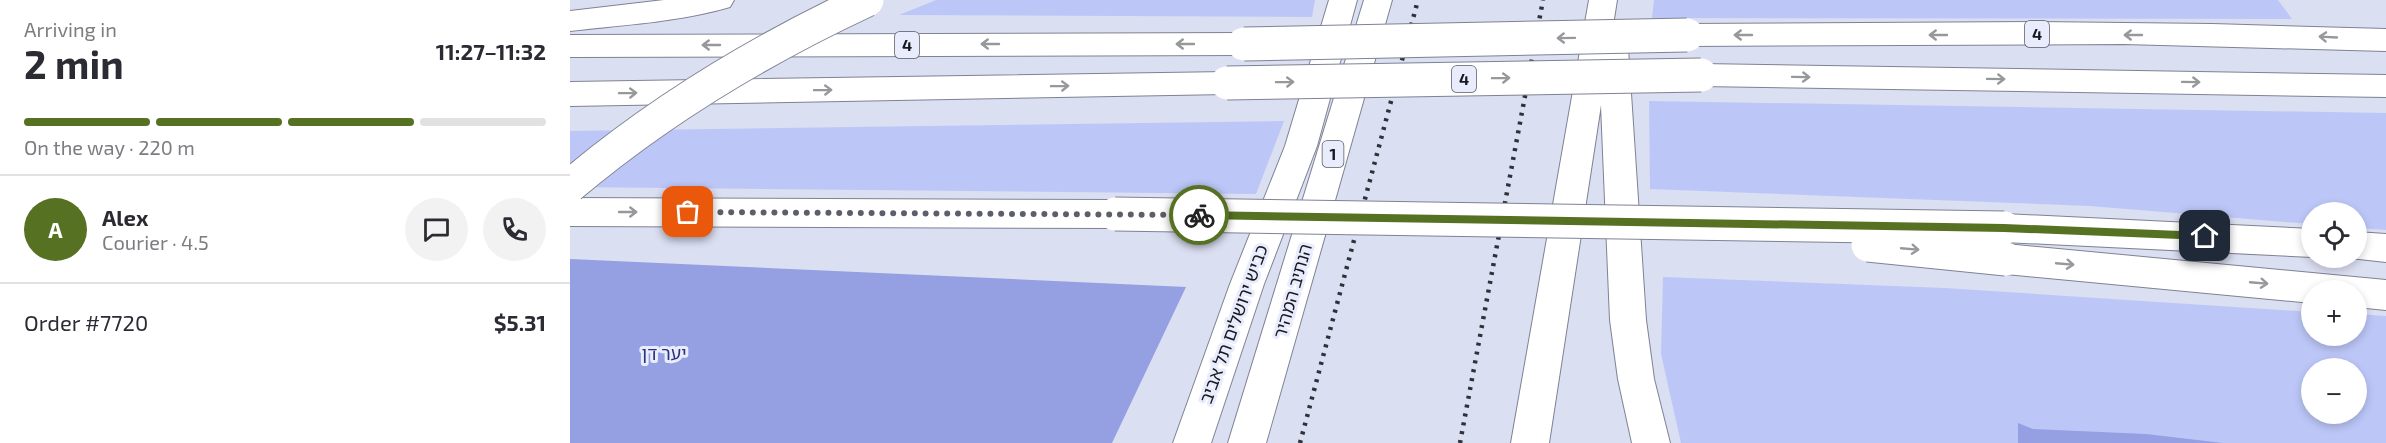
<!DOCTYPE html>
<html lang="en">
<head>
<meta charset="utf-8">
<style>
  body { margin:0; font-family:"Exo 2","Noto Sans Hebrew",sans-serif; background:#f2f2f3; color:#2b2b33; height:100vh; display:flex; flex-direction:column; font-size:22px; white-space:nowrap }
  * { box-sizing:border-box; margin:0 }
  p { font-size:20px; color:#7c7c81 }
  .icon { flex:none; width:33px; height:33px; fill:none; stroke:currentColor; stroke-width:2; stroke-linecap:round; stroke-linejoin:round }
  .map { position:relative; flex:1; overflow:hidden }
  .panel { display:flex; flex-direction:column; background:#fff; width:570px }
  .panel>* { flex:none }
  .fabs { position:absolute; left:1731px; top:202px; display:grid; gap:12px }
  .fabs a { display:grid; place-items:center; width:66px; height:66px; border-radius:50%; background:#fff; box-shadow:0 3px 9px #0003; font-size:30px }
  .pin { position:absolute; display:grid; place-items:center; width:51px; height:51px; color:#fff; margin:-26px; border-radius:12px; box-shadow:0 3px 9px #0006 }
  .courier { position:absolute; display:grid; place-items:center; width:60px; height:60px; margin:-30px; border:4px solid #577123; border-radius:50%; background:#fff; color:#222; box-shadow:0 2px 8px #0007 }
  .headline em { font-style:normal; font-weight:700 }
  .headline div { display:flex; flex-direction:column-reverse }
  .headline { display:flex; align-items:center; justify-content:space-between; height:102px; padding:0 24px }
  h1 { font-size:39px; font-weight:700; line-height:45px }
  .bar { display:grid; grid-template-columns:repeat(4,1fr); gap:9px 6px; align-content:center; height:72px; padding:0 24px }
  .bar i { height:8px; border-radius:4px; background:#e1e1e2 }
  .bar .selected { background:#577123 }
  .bar p { grid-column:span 4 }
  .line { display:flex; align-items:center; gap:15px; padding:0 24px; border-top:2px solid #e1e1e2 }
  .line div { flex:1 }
  .round { display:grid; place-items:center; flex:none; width:63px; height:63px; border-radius:32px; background:#f2f2f3 }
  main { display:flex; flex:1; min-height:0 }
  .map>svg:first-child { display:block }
  .green { fill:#bcc7f8; fill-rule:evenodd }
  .forest { fill:#94a0e1 }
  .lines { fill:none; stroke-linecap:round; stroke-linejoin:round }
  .highway-casing { stroke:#7e8293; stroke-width:2 }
  .highway { fill:#fff; fill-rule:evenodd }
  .rail { stroke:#2f3038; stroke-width:4.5; stroke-dasharray:3 6; stroke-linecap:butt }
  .highway-bridge-casing { stroke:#7e8293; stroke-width:35; stroke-linecap:butt }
  .highway-bridge { stroke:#fff; stroke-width:33 }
  .oneway { stroke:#97989b }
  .route { fill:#577123 }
  .done { stroke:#5c5e6a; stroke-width:6; stroke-dasharray:0 10.8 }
  .labels { text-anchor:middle; stroke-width:6; stroke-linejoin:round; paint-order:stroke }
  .shield { fill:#e9ecfc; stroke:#575862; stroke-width:1.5 }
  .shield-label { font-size:16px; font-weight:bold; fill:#181920 }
  .street-label { font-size:18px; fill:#181920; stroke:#e9ecfc }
  .park-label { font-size:18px; fill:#2c307b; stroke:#e9ecfc }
</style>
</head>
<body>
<main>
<section class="panel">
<div class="headline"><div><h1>2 min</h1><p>Arriving in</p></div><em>11:27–11:32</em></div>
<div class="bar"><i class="selected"></i><i class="selected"></i><i class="selected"></i><i></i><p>On the way · 220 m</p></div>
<div class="line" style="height:108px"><b class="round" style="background:#577123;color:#fff">A</b><div><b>Alex</b><p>Courier · 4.5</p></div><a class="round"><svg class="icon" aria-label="chat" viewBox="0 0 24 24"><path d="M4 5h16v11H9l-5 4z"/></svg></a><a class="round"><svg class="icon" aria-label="phone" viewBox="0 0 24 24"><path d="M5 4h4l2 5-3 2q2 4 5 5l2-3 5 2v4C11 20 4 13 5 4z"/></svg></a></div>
<div class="line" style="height:78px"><div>Order #7720</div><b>$5.31</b></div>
</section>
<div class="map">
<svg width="1816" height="443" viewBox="0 0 1816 443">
  <rect width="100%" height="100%" fill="#dbdff2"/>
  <g class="green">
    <polygon points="366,0 745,0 742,17 329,15"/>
    <polygon points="1084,0 1708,0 1722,19 1082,18"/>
    <polygon points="1079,101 1816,113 1816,230 1787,228 1786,213 1742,213 1741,224 1520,206 1080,189"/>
    <polygon points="714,121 686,194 0,187 0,131"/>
    <path d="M1093 277 1375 288 1741 312 1742 336H1786L1787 314 1816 316V443H1111L1091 354ZM1742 369H1786V414H1742Z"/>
  </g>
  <g class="forest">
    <polygon points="0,259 616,287 542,443 0,443"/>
    <polygon points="1448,423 1463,429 1576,434 1653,443 1448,443"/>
  </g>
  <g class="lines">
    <g class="highway-casing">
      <g id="highway">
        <path d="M94 0H164L160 7C109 22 53 25 0 31V11Z"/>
        <polygon points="759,0 787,0 747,146 694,284 641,443 603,443 660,284 715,146"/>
        <polygon points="794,0 822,0 696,443 658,443"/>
        <polygon points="1019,0 1047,0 1041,38 1053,40 1058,48 1076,320 1084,379 1100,443 1062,443 1048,379 1040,320 1031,105 979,443 941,443"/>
        <polygon points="1467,22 1642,24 1816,29 1816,51 1554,44 1117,46 1107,43 1103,35 1107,27 1117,24"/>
        <polygon points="674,33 684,36 689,44 684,52 674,55 0,57 0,35"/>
        <polygon points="1131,64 1816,75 1816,97 1131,86 1120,83 1116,75 1120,67"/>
        <polygon points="657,72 668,75 672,83 668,91 657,94 0,106 0,82"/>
        <polygon points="0,198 545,200 557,204 561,214 557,224 545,228 0,226"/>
        <polygon points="1434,214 1742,229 1742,257 1434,242 1422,238 1417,228 1422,218"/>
        <polygon points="1786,232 1816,234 1816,262 1780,258 1786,258"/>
        <polygon points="1436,244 1816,280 1816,310 1786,307 1786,291 1742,291 1742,303 1436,274 1424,269 1419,259 1424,249"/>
      </g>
    </g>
    <use href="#highway" class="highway"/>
    <g class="rail">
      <polyline points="730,443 848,0"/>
      <polyline points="890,443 973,0"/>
    </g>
    <g class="highway-bridge-casing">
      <g id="highway-bridge">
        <polyline points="674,44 1117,35"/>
        <polyline points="657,83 1131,75"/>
        <path d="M0 186C91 109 190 50 297 0"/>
        <polyline points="545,214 1434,228"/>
        <polyline points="1298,245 1436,259"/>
      </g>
    </g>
    <use href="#highway-bridge" class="highway-bridge"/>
  </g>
  <defs><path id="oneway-shaft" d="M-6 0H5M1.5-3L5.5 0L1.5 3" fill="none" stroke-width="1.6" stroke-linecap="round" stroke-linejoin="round" transform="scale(1.5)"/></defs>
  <g class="oneway">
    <use href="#oneway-shaft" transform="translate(1173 35) rotate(180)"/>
    <use href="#oneway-shaft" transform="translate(1368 35) rotate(180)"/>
    <use href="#oneway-shaft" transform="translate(1563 35) rotate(-180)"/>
    <use href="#oneway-shaft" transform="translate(1758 37) rotate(-177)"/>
    <use href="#oneway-shaft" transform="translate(996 38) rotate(179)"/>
    <use href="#oneway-shaft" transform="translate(420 44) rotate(180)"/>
    <use href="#oneway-shaft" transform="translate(615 44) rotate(180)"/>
    <use href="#oneway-shaft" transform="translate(141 45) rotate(180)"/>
    <use href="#oneway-shaft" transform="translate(1231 77) rotate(1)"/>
    <use href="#oneway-shaft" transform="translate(931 78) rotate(-1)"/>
    <use href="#oneway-shaft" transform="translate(1426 79) rotate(1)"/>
    <use href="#oneway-shaft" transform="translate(715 82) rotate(-1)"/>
    <use href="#oneway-shaft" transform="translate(1621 82) rotate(1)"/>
    <use href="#oneway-shaft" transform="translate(490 86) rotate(-1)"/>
    <use href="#oneway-shaft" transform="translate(253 90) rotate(-1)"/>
    <use href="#oneway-shaft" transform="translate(58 93) rotate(-1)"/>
    <use href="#oneway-shaft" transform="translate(58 212)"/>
    <use href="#oneway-shaft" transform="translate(1340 249) rotate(5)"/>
    <use href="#oneway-shaft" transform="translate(1495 264) rotate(5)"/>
    <use href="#oneway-shaft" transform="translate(1689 283) rotate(5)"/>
  </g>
  <polygon class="route" points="629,211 1434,224 1635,232 1640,236 1635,240 1434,232 629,219 624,215"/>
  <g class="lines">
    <polyline class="done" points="118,212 629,215"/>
  </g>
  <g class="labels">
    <g class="shield">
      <rect x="1455" y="21" width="24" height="26" rx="4.5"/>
      <rect x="325" y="32" width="24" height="26" rx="4.5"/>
      <rect x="882" y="66" width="24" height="26" rx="4.5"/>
      <rect x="752.5" y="141" width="21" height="26" rx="4.5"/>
    </g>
    <g class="shield-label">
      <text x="1467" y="40">4</text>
      <text x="337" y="51">4</text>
      <text x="894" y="85">4</text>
      <text x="763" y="160">1</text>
    </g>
    <g class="street-label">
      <text transform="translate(723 291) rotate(-74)" y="6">הנתיב המהיר</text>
      <text transform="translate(664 324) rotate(-70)" y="6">כביש ירושלים תל אביב</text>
    </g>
    <g class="park-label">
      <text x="94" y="360">יער דן</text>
    </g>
  </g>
</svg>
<div class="fabs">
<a><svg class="icon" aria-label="locate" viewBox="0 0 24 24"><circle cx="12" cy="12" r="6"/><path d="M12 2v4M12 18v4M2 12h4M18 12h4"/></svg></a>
<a>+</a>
<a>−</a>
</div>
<div class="pin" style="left:118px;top:212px;background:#ea580c"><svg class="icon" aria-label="bag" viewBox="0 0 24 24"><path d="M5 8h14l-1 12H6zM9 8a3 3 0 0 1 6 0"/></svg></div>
<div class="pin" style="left:1635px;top:236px;background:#1f2937"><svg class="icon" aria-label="home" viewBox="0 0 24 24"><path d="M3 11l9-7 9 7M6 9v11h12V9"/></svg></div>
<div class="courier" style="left:629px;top:215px"><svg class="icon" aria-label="bike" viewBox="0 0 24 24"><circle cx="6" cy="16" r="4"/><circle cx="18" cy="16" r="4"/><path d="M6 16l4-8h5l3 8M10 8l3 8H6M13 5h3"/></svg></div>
</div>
</main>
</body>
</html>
